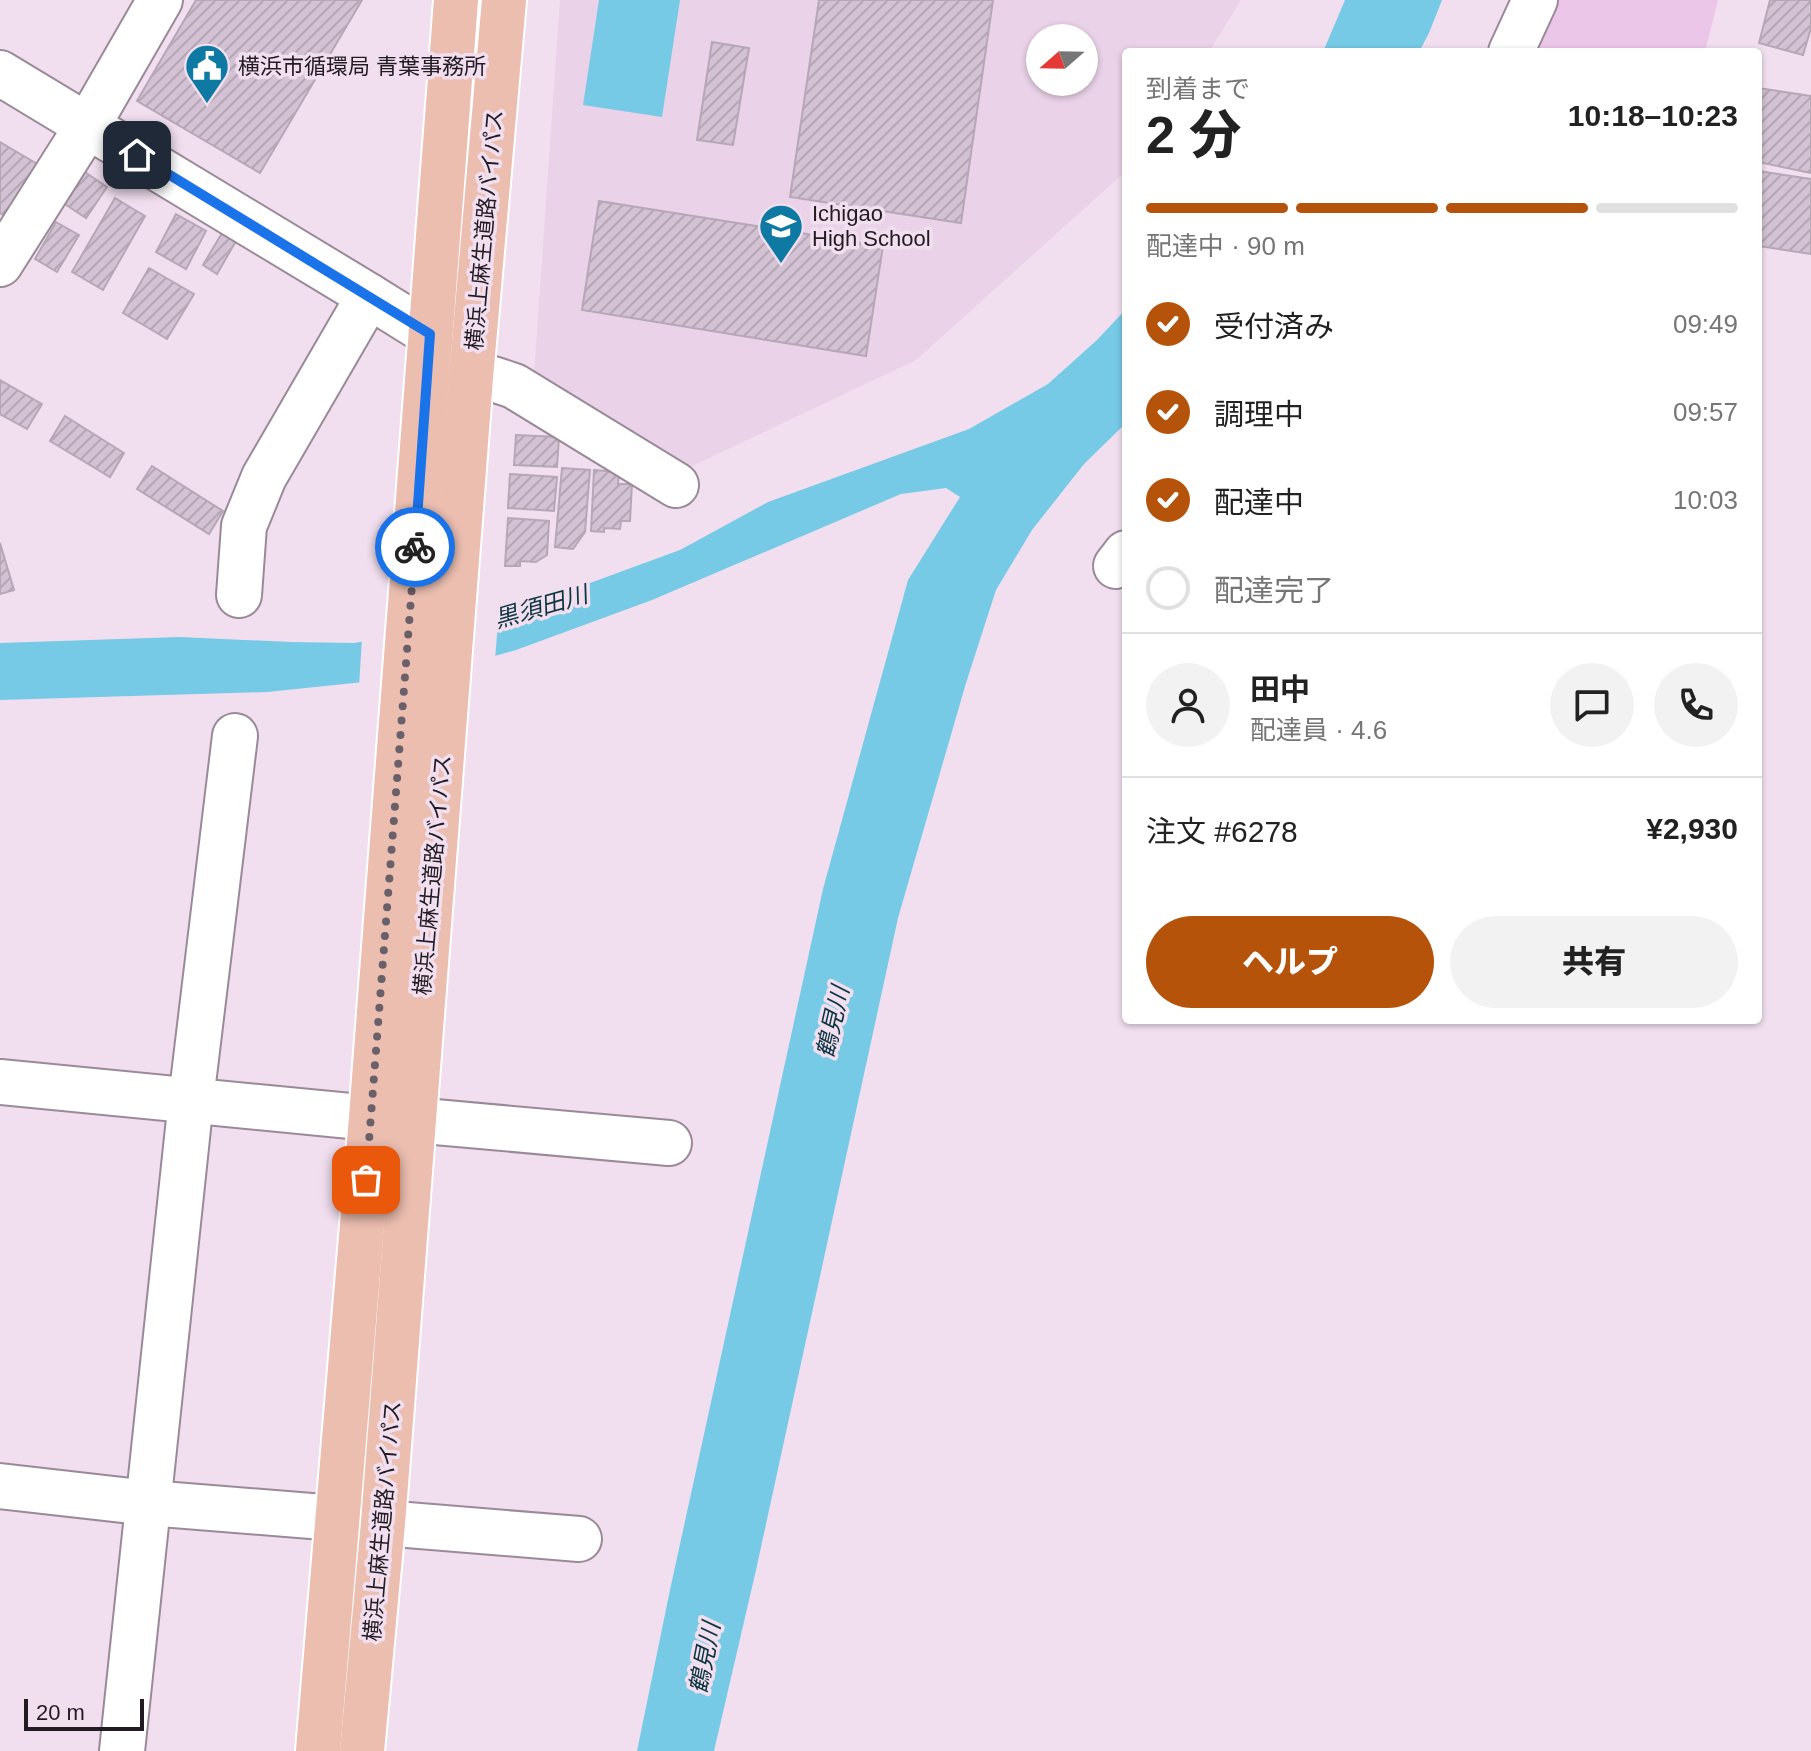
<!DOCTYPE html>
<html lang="ja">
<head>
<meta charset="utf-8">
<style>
  body { margin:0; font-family:Arial,"Noto Sans JP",sans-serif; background:#f2f2f2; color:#222; height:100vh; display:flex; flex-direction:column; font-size:30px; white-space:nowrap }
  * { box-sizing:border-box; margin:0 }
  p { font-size:26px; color:#767676 }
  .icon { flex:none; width:44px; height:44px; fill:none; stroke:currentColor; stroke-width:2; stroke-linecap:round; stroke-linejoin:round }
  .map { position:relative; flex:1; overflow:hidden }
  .side { position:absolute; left:1122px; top:48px; width:640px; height:976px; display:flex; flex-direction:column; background:#fff; border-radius:8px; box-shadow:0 2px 6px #0004 }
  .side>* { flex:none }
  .needle { width:52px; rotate:250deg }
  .tools { position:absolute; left:1026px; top:24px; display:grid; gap:16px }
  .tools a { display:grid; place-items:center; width:72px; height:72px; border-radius:50%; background:#fff; box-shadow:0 2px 6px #0004; font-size:40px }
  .scale { position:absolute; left:24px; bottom:20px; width:120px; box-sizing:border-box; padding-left:8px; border:4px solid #221b21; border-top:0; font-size:22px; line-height:28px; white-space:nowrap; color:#221b21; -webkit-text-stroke:6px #f1dfef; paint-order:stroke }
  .pin { position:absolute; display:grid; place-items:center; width:68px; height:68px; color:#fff; margin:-34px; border-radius:16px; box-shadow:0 4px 12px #0006 }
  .courier { position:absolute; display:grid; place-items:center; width:80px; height:80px; margin:-40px; border:6px solid #1a73e8; border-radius:50%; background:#fff; color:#222; box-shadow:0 2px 10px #0007 }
  .head em { font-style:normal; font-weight:800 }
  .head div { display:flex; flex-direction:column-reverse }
  .head { display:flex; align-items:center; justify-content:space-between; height:136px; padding:0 24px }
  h1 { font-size:52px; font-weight:800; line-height:60px }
  .bar { display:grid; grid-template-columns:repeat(4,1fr); gap:12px 8px; align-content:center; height:96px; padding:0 24px }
  .bar i { height:10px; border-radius:6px; background:#e0e0e0 }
  .bar .on { background:#b45309 }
  .bar p { grid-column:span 4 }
  .line { display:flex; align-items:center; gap:20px; padding:0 24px; border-top:2px solid #e0e0e0 }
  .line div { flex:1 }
  .round { display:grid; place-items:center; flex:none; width:84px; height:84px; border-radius:42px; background:#f2f2f2 }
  ol { padding:0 24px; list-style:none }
  li { display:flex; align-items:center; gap:24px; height:88px }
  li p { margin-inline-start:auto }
  li .icon { padding:8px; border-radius:50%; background:#b45309; color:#fff; stroke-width:4 }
  li:last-child { color:#767676 }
  li i { width:44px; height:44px; border:4px solid #e0e0e0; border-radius:50% }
  .cta { display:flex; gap:16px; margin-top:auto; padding:16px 24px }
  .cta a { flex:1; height:92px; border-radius:48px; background:#b45309; color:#fff; font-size:32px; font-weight:800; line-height:92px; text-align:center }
  .cta a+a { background:#f2f2f2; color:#222 }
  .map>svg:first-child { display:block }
  .built { fill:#ead2e8; fill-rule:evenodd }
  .grass { fill:#ecc6e9 }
  .water { fill:#76cae6 }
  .pier { fill:#f1dfef }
  .building { fill:url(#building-hatch); stroke:#b6a7b7; stroke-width:2 }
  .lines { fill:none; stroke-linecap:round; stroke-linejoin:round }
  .minor-casing { stroke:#9a8a99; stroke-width:48 }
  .major-casing { stroke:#fff; stroke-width:48 }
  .minor { stroke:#fff; stroke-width:44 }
  .major { stroke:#ebbeb0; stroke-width:44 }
  .done { stroke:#6a6069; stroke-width:8; stroke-dasharray:0 14.4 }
  .route { stroke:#1a73e8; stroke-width:10 }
  .labels { text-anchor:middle; stroke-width:7; stroke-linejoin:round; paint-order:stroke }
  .poi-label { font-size:22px; fill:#221b21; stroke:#f1dfef; text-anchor:start }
  .street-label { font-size:22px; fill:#221b21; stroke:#f1dfef }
  .water-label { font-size:24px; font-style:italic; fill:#0d3541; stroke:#f1dfef }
</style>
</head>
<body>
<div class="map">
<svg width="1811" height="1751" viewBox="0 0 1811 1751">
  <defs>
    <pattern id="building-hatch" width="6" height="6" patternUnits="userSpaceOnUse" patternTransform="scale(2)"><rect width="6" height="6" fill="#d2c2d3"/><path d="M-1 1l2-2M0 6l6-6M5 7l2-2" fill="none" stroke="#b4a6b5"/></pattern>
  </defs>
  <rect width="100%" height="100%" fill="#f1dfef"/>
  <path class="built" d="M560 0H1241L1209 52H1126V171L916 360 682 471 534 374ZM1040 38H1084V82H1040Z"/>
  <polygon class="grass" points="1556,0 1718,0 1705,52 1532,52"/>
  <g class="water">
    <polygon points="599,0 680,0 662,117 583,105"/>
    <polygon points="1345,0 1442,0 1429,33 1419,52 1323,52"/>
    <polygon points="1126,309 1126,423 1084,464 1032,530 996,590 966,683 898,918 756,1570 714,1751 637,1751 670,1590 823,889 908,580 960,497 946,488 901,494 652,600 516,650 422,676 267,692 0,700 0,643 179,637 291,642 354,643 419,632 530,605 680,550 768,502 969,429 1048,384 1097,340"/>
  </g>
  <polygon class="pier" points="499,609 495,660 423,680 359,687 362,638 419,628"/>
  <g class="building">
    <polygon points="196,0 362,0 260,173 137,101"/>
    <polygon points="819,0 993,0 961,223 790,197"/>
    <polygon points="1770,0 1811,0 1811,28 1803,55 1759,43"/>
    <polygon points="712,42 749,48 733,145 697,140"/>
    <polygon points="1758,88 1811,96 1811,173 1758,162"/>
    <polygon points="0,142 39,165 8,218 0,213"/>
    <polygon points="82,170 107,187 86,218 62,202"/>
    <polygon points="1758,171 1811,179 1811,254 1758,246"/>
    <polygon points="115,198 145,216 103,290 72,272"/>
    <polygon points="599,201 883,246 866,356 582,310"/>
    <polygon points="176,214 206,231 186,269 156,252"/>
    <polygon points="56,222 79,235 57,272 35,259"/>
    <polygon points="222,233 236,241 217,274 203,265"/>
    <polygon points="149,268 194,294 167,339 123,313"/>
    <polygon points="0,380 42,404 27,429 0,414"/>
    <polygon points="65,416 124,453 110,477 50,441"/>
    <polygon points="516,435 559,437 557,467 514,465"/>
    <polygon points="152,466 223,511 209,534 137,489"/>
    <polygon points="562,468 590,470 585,532 573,549 555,547"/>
    <polygon points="594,470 619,472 618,484 632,484 630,521 621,521 620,529 604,528 604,532 591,531"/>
    <polygon points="510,474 557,477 554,511 508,508"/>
    <polygon points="508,518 549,521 547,555 536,562 520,561 520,566 505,566"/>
    <polygon points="0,543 14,590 0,594"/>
  </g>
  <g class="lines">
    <g class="minor-casing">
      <g id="minor">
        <polyline points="1511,52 1535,0"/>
        <polyline points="0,73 369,296 430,334"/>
        <polyline points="0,264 88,125 160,0"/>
        <polyline points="471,377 493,379 514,386 676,485"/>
        <polyline points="1116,566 1126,553"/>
        <polyline points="239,595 244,526 264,477 369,296"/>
        <polyline points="0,1082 371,1118"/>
        <polyline points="413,1120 669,1143"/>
        <polyline points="0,1486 149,1503 336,1518"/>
        <polyline points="383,1523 579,1539"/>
        <polyline points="122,1751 191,1100 235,736"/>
      </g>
    </g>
    <g class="major-casing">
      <g id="major">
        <polyline points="318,1751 371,1118 456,0"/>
        <polyline points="362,1751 383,1523 471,377 504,0"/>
      </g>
    </g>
    <use href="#minor" class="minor"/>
    <use href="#major" class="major"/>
  </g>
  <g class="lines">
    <polyline class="done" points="366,1180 415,547"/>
    <polyline class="route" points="137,155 430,334 415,547"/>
  </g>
  <defs>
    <g id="civic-pin" transform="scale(2.3)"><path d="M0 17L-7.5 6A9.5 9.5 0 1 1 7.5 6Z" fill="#0e79a3" stroke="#f1dfef"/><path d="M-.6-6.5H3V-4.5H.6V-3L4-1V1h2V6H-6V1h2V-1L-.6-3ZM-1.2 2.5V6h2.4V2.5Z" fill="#fff"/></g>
    <g id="school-pin" transform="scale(2.3)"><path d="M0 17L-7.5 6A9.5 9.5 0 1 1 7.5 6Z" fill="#0e79a3" stroke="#f1dfef"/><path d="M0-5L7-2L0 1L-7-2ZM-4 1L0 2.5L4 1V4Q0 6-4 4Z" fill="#fff"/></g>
  </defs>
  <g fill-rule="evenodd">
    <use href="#civic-pin" x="207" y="66"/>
    <use href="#school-pin" x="781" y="226"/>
  </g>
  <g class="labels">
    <g class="poi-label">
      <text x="238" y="74">横浜市循環局 青葉事務所</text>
      <text x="812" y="221">Ichigao<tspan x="812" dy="25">High School</tspan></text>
    </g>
    <g class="street-label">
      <text transform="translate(484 230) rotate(-85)" y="8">横浜上麻生道路バイパス</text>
      <text transform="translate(432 875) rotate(-85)" y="8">横浜上麻生道路バイパス</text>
      <text transform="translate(382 1521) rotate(-85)" y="8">横浜上麻生道路バイパス</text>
    </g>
    <g class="water-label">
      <text transform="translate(541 607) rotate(-16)" y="8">黒須田川</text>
      <text transform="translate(833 1022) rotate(-77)" y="8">鶴見川</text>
      <text transform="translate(705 1658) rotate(-79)" y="8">鶴見川</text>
    </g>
  </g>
</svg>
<div class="tools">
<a><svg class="needle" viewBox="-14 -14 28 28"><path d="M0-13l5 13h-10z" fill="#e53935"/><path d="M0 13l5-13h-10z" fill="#767676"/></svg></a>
</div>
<div class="scale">20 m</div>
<div class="pin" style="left:366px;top:1180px;background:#ea580c"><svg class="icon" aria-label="bag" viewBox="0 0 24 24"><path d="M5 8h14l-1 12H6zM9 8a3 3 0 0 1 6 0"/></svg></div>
<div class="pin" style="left:137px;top:155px;background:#1f2937"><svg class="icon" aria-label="home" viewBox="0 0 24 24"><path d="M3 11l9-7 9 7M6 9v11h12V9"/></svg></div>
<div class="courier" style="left:415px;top:547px"><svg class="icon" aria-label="bike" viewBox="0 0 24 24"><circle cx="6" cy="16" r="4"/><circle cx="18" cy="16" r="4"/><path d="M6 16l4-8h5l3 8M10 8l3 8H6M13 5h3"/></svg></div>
<section class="side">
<div class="head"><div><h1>2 分</h1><p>到着まで</p></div><em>10:18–10:23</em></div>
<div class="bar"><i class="on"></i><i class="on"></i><i class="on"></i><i></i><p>配達中 · 90 m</p></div>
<ol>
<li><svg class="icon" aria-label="check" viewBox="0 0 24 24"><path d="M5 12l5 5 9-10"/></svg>受付済み<p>09:49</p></li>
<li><svg class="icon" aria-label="check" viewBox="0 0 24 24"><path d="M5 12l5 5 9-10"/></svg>調理中<p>09:57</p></li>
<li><svg class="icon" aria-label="check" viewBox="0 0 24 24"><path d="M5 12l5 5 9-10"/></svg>配達中<p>10:03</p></li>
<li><i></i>配達完了</li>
</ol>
<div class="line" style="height:144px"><a class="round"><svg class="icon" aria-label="person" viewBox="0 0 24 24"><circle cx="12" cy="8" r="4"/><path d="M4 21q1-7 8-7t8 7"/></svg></a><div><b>田中</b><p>配達員 · 4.6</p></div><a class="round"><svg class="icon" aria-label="chat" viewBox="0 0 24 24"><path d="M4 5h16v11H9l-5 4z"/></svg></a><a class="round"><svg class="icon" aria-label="phone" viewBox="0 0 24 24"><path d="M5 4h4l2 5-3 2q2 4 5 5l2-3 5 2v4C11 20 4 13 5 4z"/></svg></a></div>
<div class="line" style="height:104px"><div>注文 #6278</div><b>¥2,930</b></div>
<div class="cta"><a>ヘルプ</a><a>共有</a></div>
</section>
</div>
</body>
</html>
